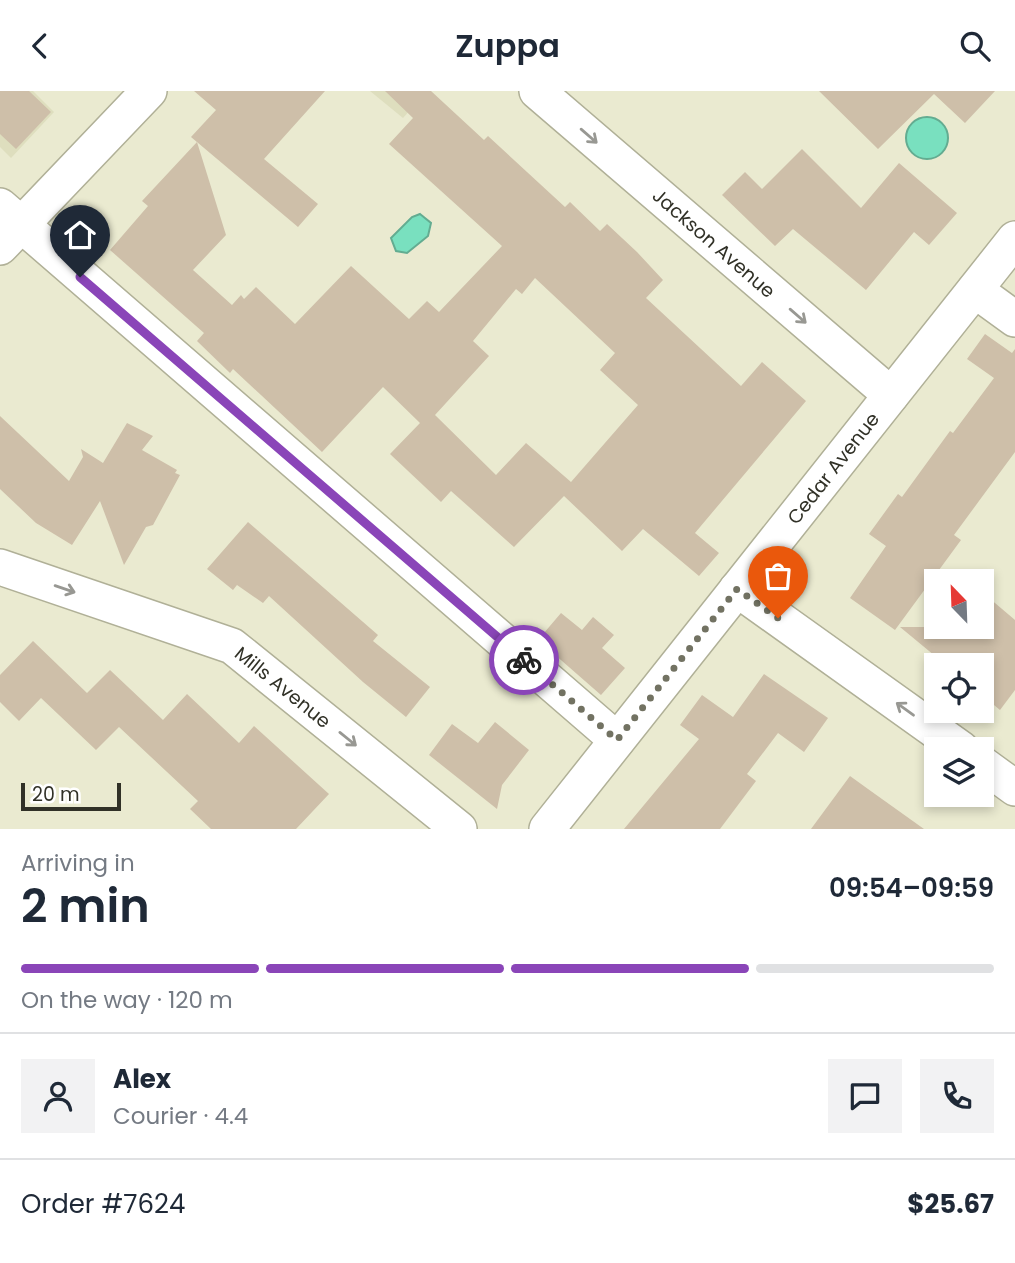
<!DOCTYPE html>
<html lang="en">
<head>
<meta charset="utf-8">
<style>
  body { margin:0; font-family:Poppins,sans-serif; background:#f2f2f3; color:#1f2937; height:100vh; display:flex; flex-direction:column; font-size:26px; white-space:nowrap }
  * { box-sizing:border-box; margin:0 }
  p { font-size:23px; color:#747a83 }
  .icon { flex:none; width:38px; height:38px; fill:none; stroke:currentColor; stroke-width:2; stroke-linecap:round; stroke-linejoin:round }
  .map { position:relative; height:738px; overflow:hidden }
  .details { display:flex; flex-direction:column; background:#fff; flex:1 }
  .details>* { flex:none }
  .needle { width:46px; rotate:337deg }
  .buttons { position:absolute; left:924px; top:478px; display:grid; gap:14px }
  .buttons a { display:grid; place-items:center; width:70px; height:70px; border-radius:0px; background:#fff; box-shadow:0 4px 10px #0003; font-size:35px }
  .scale { position:absolute; left:21px; bottom:18px; width:100px; box-sizing:border-box; padding-left:7px; border:4px solid #313127; border-top:0; font-size:19px; line-height:24px; white-space:nowrap; color:#313127; -webkit-text-stroke:5px #fff; paint-order:stroke }
  .pin { position:absolute; display:grid; place-items:center; width:60px; height:60px; color:#fff; margin:-72px -30px; border-radius:50% 50% 50% 0; rotate:-45deg; box-shadow:0 0 7px #0007 }
  .pin .icon { rotate:45deg }
  .courier { position:absolute; display:grid; place-items:center; width:70px; height:70px; margin:-35px; border:5px solid #8a45b8; border-radius:50%; background:#fff; color:#222; box-shadow:0 2px 9px #0007 }
  .head em { font-style:normal; font-weight:600 }
  .head div { display:flex; flex-direction:column-reverse }
  .head { display:flex; align-items:center; justify-content:space-between; height:119px; padding:0 21px }
  h1 { font-size:46px; font-weight:600; line-height:52px }
  .bar { display:grid; grid-template-columns:repeat(4,1fr); gap:10px 7px; align-content:center; height:84px; padding:0 21px }
  .bar i { height:9px; border-radius:5px; background:#e0e1e3 }
  .bar .on { background:#8a45b8 }
  .bar p { grid-column:span 4 }
  .line { display:flex; align-items:center; gap:18px; padding:0 21px; border-top:2px solid #e0e1e3 }
  .line div { flex:1 }
  .round { display:grid; place-items:center; flex:none; width:74px; height:74px; border-radius:0px; background:#f2f2f3 }
  header { display:flex; justify-content:space-between; align-items:center; height:91px; padding:0 21px; background:#fff; font-size:32px; font-weight:600 }
  .map>svg:first-child { display:block }
  .built { fill:#dedebe }
  .water { fill:#79e0bf; stroke:#63ac91; stroke-width:2 }
  .building { fill:#cebfa9; fill-rule:evenodd }
  .lines { fill:none; stroke-linecap:round; stroke-linejoin:round }
  .minor-casing { stroke:#b0b097; stroke-width:38 }
  .minor { stroke:#fff; stroke-width:35 }
  .oneway { stroke:#989893 }
  .done { stroke:#727262; stroke-width:7; stroke-dasharray:0 12.6 }
  .route { stroke:#8a45b8; stroke-width:9 }
  .labels { text-anchor:middle; stroke-width:7; stroke-linejoin:round; paint-order:stroke }
  .street-label { font-size:19px; fill:#313127; stroke:#fff }
</style>
</head>
<body>
<header><svg class="icon" aria-label="back" viewBox="0 0 24 24"><path d="M15 5l-7 7 7 7"/></svg>Zuppa<svg class="icon" aria-label="search" viewBox="0 0 24 24"><circle cx="10" cy="10" r="6"/><path d="M15 15l6 6"/></svg></header>
<div class="map">
<svg width="1015" height="738" viewBox="0 0 1015 738">
  <rect width="100%" height="100%" fill="#eaead0"/>
  <g class="built">
    <polygon points="0,0 33,0 54,21 11,67 0,56"/>
    <polygon points="370,0 427,0 403,27"/>
  </g>
  <g class="water">
    <circle cx="927" cy="47" r="21"/>
    <polygon points="420,123 431,132 428,145 407,162 396,160 391,147 412,126"/>
  </g>
  <g class="building">
    <polygon points="0,0 29,0 51,21 16,58 0,43"/>
    <polygon points="194,0 325,0 264,68 318,113 298,136 191,46 216,19"/>
    <path d="M385 0H431L484 49 488 45 565 116 570 111 600 140 607 133 637 161 663 189 646 207 741 295 762 271 806 310 695 442 719 462 699 485 643 438 622 460 564 405 514 456 451 400 441 411 390 363 420 332 383 296 322 361 233 278 230 282 197 250 204 242 110 159 148 115 142 110 197 51 226 144 193 179 232 214 241 204 244 208 256 196 295 233 351 175 409 228 427 210 439 221 502 155 389 53 413 27ZM535 187 615 262 600 279 638 314 571 391 526 352 496 384 435 324 489 265 473 250 516 198 522 203Z"/>
    <polygon points="819,0 995,0 965,32 934,3 878,58"/>
    <polygon points="802,58 861,117 899,72 957,122 929,154 914,141 866,199 793,138 775,155 722,104 745,81 762,98"/>
    <polygon points="985,243 1012,262 1015,258 1015,361 954,444 961,449 895,539 850,507 886,455 869,443 898,403 902,406 950,340 953,342 994,287 967,268"/>
    <polygon points="0,325 69,390 83,366 81,358 103,372 127,332 153,345 142,359 177,379 175,382 180,384 153,434 146,436 124,474 100,410 72,454 36,432 0,398"/>
    <polygon points="248,431 378,544 373,550 430,596 406,626 363,591 269,505 263,512 237,494 233,499 207,478"/>
    <polygon points="982,501 1015,529 1015,599 1000,619 982,604 982,574 946,574 900,536 982,536"/>
    <polygon points="561,522 582,539 593,526 614,544 602,557 625,577 601,604 538,549"/>
    <polygon points="33,550 87,602 110,579 163,629 187,603 239,652 254,635 329,703 296,738 211,738 190,718 198,710 119,636 96,659 41,607 19,630 0,611 0,584"/>
    <polygon points="764,583 828,627 804,661 778,642 747,683 756,690 720,738 624,738 699,648 680,634 702,604 733,626"/>
    <polygon points="495,631 529,659 502,694 497,718 429,664 452,633 478,652"/>
    <polygon points="850,685 868,698 924,738 811,738"/>
  </g>
  <g class="lines">
    <g class="minor-casing">
      <g id="minor">
        <polyline points="537,0 891,304"/>
        <polyline points="0,115 617,649"/>
        <polyline points="0,156 149,0"/>
        <polyline points="975,199 1015,228"/>
        <polyline points="0,476 232,555 459,738"/>
        <polyline points="737,498 961,658"/>
        <polyline points="982,673 1015,697"/>
        <polyline points="547,738 1015,148"/>
      </g>
    </g>
    <use href="#minor" class="minor"/>
  </g>
  <defs><path id="oneway-shaft" d="M-6 0H5M1.5-3L5.5 0L1.5 3" fill="none" stroke-width="1.6" stroke-linecap="round" stroke-linejoin="round" transform="scale(1.75)"/></defs>
  <g class="oneway">
    <use href="#oneway-shaft" transform="translate(589 45) rotate(41)"/>
    <use href="#oneway-shaft" transform="translate(798 225) rotate(41)"/>
    <use href="#oneway-shaft" transform="translate(65 498) rotate(19)"/>
    <use href="#oneway-shaft" transform="translate(905 618) rotate(-144)"/>
    <use href="#oneway-shaft" transform="translate(348 648) rotate(39)"/>
  </g>
  <g class="lines">
    <polyline class="done" points="524,569 617,649 737,498 778,527"/>
    <polyline class="route" points="80,186 524,569"/>
  </g>
  <g class="labels">
    <g class="street-label">
      <text transform="translate(714 152) rotate(41)" y="7">Jackson Avenue</text>
      <text transform="translate(833 377) rotate(-52)" y="7">Cedar Avenue</text>
      <text transform="translate(283 596) rotate(39)" y="7">Mills Avenue</text>
    </g>
  </g>
</svg>
<div class="buttons">
<a><svg class="needle" viewBox="-14 -14 28 28"><path d="M0-13l5 13h-10z" fill="#e53935"/><path d="M0 13l5-13h-10z" fill="#747a83"/></svg></a>
<a><svg class="icon" aria-label="locate" viewBox="0 0 24 24"><circle cx="12" cy="12" r="6"/><path d="M12 2v4M12 18v4M2 12h4M18 12h4"/></svg></a>
<a><svg class="icon" aria-label="layers" viewBox="0 0 24 24"><path d="M12 4l9 5-9 5-9-5zM3 14l9 5 9-5"/></svg></a>
</div>
<div class="scale">20 m</div>
<div class="pin" style="left:778px;top:527px;background:#ea580c"><svg class="icon" aria-label="bag" viewBox="0 0 24 24"><path d="M5 8h14l-1 12H6zM9 8a3 3 0 0 1 6 0"/></svg></div>
<div class="pin" style="left:80px;top:186px;background:#1f2937"><svg class="icon" aria-label="home" viewBox="0 0 24 24"><path d="M3 11l9-7 9 7M6 9v11h12V9"/></svg></div>
<div class="courier" style="left:524px;top:569px"><svg class="icon" aria-label="bike" viewBox="0 0 24 24"><circle cx="6" cy="16" r="4"/><circle cx="18" cy="16" r="4"/><path d="M6 16l4-8h5l3 8M10 8l3 8H6M13 5h3"/></svg></div>
</div>
<section class="details">
<div class="head"><div><h1>2 min</h1><p>Arriving in</p></div><em>09:54–09:59</em></div>
<div class="bar"><i class="on"></i><i class="on"></i><i class="on"></i><i></i><p>On the way · 120 m</p></div>
<div class="line" style="height:126px"><a class="round"><svg class="icon" aria-label="person" viewBox="0 0 24 24"><circle cx="12" cy="8" r="4"/><path d="M4 21q1-7 8-7t8 7"/></svg></a><div><b>Alex</b><p>Courier · 4.4</p></div><a class="round"><svg class="icon" aria-label="chat" viewBox="0 0 24 24"><path d="M4 5h16v11H9l-5 4z"/></svg></a><a class="round"><svg class="icon" aria-label="phone" viewBox="0 0 24 24"><path d="M5 4h4l2 5-3 2q2 4 5 5l2-3 5 2v4C11 20 4 13 5 4z"/></svg></a></div>
<div class="line" style="height:91px"><div>Order #7624</div><b>$25.67</b></div>
</section>
</body>
</html>
